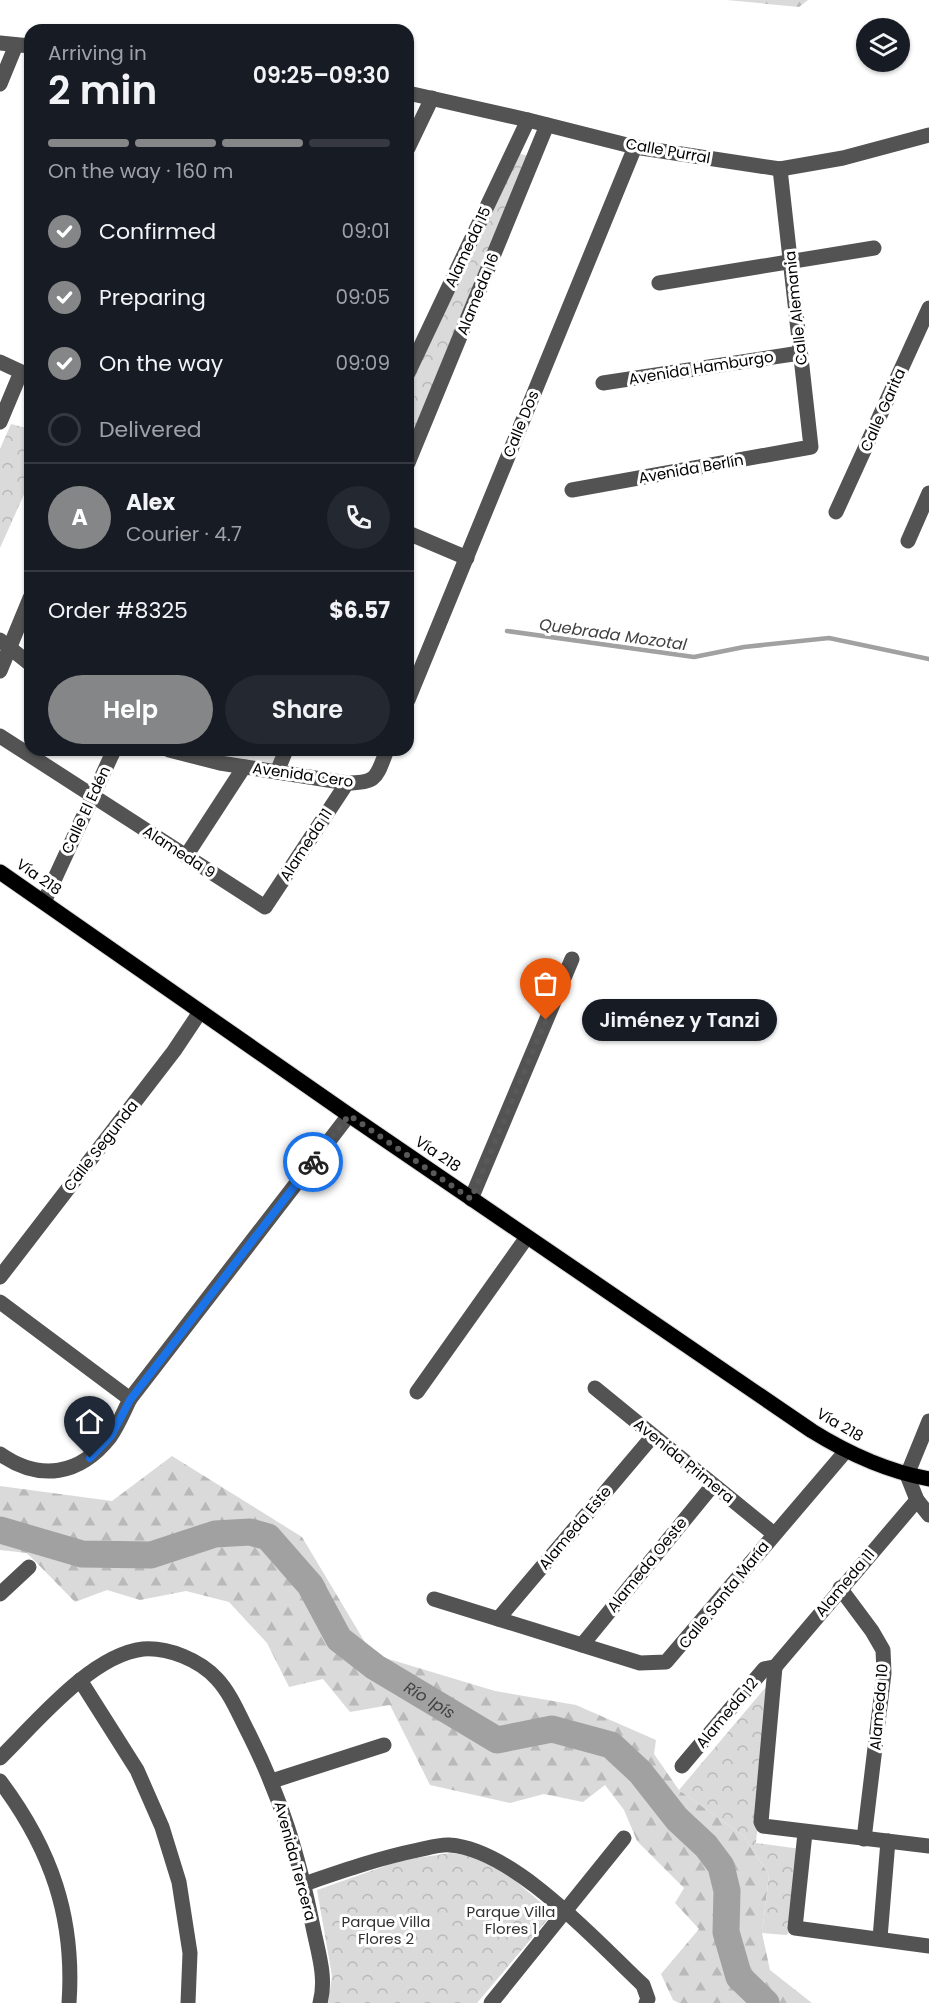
<!DOCTYPE html>
<html lang="en">
<head>
<meta charset="utf-8">
<style>
  body { margin:0; font-family:Poppins,sans-serif; background:#242831; color:#f1f3f6; height:100vh; display:flex; flex-direction:column; font-size:22px; white-space:nowrap }
  * { box-sizing:border-box; margin:0 }
  p { font-size:20px; color:#9ea1a6 }
  .icon { flex:none; width:33px; height:33px; fill:none; stroke:currentColor; stroke-width:2; stroke-linecap:round; stroke-linejoin:round }
  .map { position:relative; flex:1; overflow:hidden }
  .panel { position:absolute; left:24px; top:24px; width:390px; height:732px; display:flex; flex-direction:column; background:#171b24; border-radius:18px; box-shadow:0 2px 4px #0004 }
  .panel>* { flex:none }
  .tools { position:absolute; left:856px; top:18px; display:grid; gap:12px }
  .tools a { display:grid; place-items:center; width:54px; height:54px; border-radius:50%; background:#171b24; box-shadow:0 2px 4px #0004; font-size:30px }
  .pin { position:absolute; display:grid; place-items:center; width:51px; height:51px; color:#fff; margin:-62px -26px; border-radius:50% 50% 50% 0; rotate:-45deg; box-shadow:0 0 6px #0007 }
  .pin .icon { rotate:45deg }
  .courier { position:absolute; display:grid; place-items:center; width:60px; height:60px; margin:-30px; border:4px solid #1a73e8; border-radius:50%; background:#fff; color:#222; box-shadow:0 2px 8px #0007 }
  .bubble { position:absolute; height:42px; border-radius:21px; background:#171b24; box-shadow:0 2px 4px #0004; font-size:20px; font-weight:600; line-height:42px; text-align:center }
  .summary em { font-style:normal; font-weight:600 }
  .summary div { display:flex; flex-direction:column-reverse }
  .summary { display:flex; align-items:center; justify-content:space-between; height:102px; padding:0 24px }
  h1 { font-size:39px; font-weight:600; line-height:45px }
  .bar { display:grid; grid-template-columns:repeat(4,1fr); gap:9px 6px; align-content:center; height:72px; padding:0 24px }
  .bar i { height:8px; border-radius:4px; background:#363941 }
  .bar .current { background:#858687 }
  .bar p { grid-column:span 4 }
  .line { display:flex; align-items:center; gap:15px; padding:0 24px; border-top:2px solid #363941 }
  .line div { flex:1 }
  .round { display:grid; place-items:center; flex:none; width:63px; height:63px; border-radius:32px; background:#242831 }
  ol { padding:0 24px; list-style:none }
  li { display:flex; align-items:center; gap:18px; height:66px }
  li p { margin-inline-start:auto }
  li .icon { padding:6px; border-radius:50%; background:#858687; color:#fff; stroke-width:4 }
  li:last-child { color:#9ea1a6 }
  li i { width:33px; height:33px; border:3px solid #363941; border-radius:50% }
  .cta { display:flex; gap:12px; margin-top:auto; padding:12px 24px }
  .cta a { flex:1; height:69px; border-radius:36px; background:#858687; color:#fff; font-size:24px; font-weight:600; line-height:69px; text-align:center }
  .cta a+a { background:#242831; color:#f1f3f6 }
  .map>svg:first-child { display:block }
  .forest { fill:url(#forest-firs) }
  .park { fill:url(#park-crowns) }
  .lines { fill:none; stroke-linecap:round; stroke-linejoin:round }
  .stream { stroke:#a1a1a1; stroke-width:4.5 }
  .river { stroke:#a1a1a1; stroke-width:27 }
  .major-casing { stroke:#dbdbdb; stroke-width:17 }
  .minor { stroke:#535353; stroke-width:15 }
  .major { stroke:#000; stroke-width:15 }
  .done { stroke:#595959; stroke-width:6; stroke-dasharray:0 10.8 }
  .route { stroke:#1a73e8; stroke-width:8 }
  .labels { text-anchor:middle; stroke-width:6; stroke-linejoin:round; paint-order:stroke }
  .street-label { font-size:15px; fill:#000; stroke:#fff }
  .park-label { font-size:15px; fill:#313131; stroke:#fff }
  .water-label { font-size:16px; font-style:italic; fill:#424242; stroke:#fff }
</style>
</head>
<body>
<div class="map">
<svg width="929" height="2003" viewBox="0 0 929 2003">
  <defs>
    <pattern id="forest-firs" width="22" height="20" patternUnits="userSpaceOnUse" patternTransform="scale(1.5)"><rect width="22" height="20" fill="#dadada"/><path d="M5 1l3.5 6h-7zM16 11l3.5 6h-7z" fill="#b9b9b9"/></pattern>
    <pattern id="park-crowns" width="20" height="18" patternUnits="userSpaceOnUse" patternTransform="scale(1.5)"><rect width="20" height="18" fill="#dadada"/><path d="M2 6a3 3 0 1 1 6 0M12 15a3 3 0 1 1 6 0" fill="none" stroke="#b9b9b9"/></pattern>
  </defs>
  <rect width="100%" height="100%" fill="#fff"/>
  <g class="forest">
    <polygon points="727,0 808,0 799,7"/>
    <polygon points="172,1456 302,1537 372,1654 495,1691 576,1705 656,1740 654,1754 679,1790 744,1836 769,1875 762,1933 770,1970 812,2003 679,2003 673,2000 661,1974 699,1929 675,1903 684,1888 637,1841 624,1810 605,1785 583,1802 544,1794 510,1803 430,1785 390,1705 350,1712 323,1679 289,1687 267,1643 229,1602 186,1591 140,1600 107,1590 75,1602 27,1553 0,1550 0,1486 112,1501"/>
  </g>
  <g class="park">
    <polygon points="517,153 529,156 408,452 408,384"/>
    <polygon points="11,424 30,429 30,481 0,548 0,449"/>
    <polygon points="229,750 282,750 275,767 225,759"/>
    <polygon points="771,1681 756,1843 801,1849 792,1930 786,1935 762,1933 769,1875 744,1836 679,1790"/>
    <polygon points="451,1853 476,1857 511,1877 553,1913 477,2003 328,2003 332,1976 317,1890 402,1860"/>
  </g>
  <g class="lines">
    <polyline class="stream" points="507,631 694,657 744,647 829,638 929,659"/>
    <path class="river" id="s1" d="M0 1530 82 1554 151 1555 215 1534 250 1532 268 1537 310 1585 339 1639 375 1667 497 1740 552 1729 611 1745 640 1772 677 1819 706 1846 721 1866 727 1891 726 1932 739 1977 766 2003"/>
    <g class="major-casing">
      <path id="major" d="M0 872 349 1115 812 1431C849 1454 886 1471 929 1479"/>
    </g>
    <g class="minor">
      <polyline points="0,43 30,46"/>
      <polyline points="0,84 16,45"/>
      <polyline points="408,93 528,120 635,147 780,169 843,158 929,135"/>
      <polyline points="408,148 432,98"/>
      <polyline points="659,283 874,248"/>
      <polyline points="0,362 30,376"/>
      <polyline points="408,373 528,120"/>
      <polyline points="603,383 800,353"/>
      <polyline points="0,422 21,372"/>
      <polyline points="408,463 547,125"/>
      <polyline points="572,490 811,447 780,169"/>
      <polyline points="836,512 929,308"/>
      <polyline points="408,533 467,558"/>
      <polyline points="908,541 929,493"/>
      <polyline points="0,640 30,664"/>
      <polyline points="0,671 30,598"/>
      <polyline points="408,700 635,147"/>
      <polyline points="0,736 265,907 347,783"/>
      <path d="M169 750 220 763 347 783C378 783 376 777 387 750"/>
      <polyline points="277,772 286,750"/>
      <polyline points="186,856 244,767"/>
      <polyline points="44,902 114,750"/>
      <polyline points="471,1199 572,959"/>
      <polyline points="0,1277 174,1051 200,1012"/>
      <polyline points="0,1302 130,1399"/>
      <polyline points="595,1388 774,1534"/>
      <polyline points="417,1392 527,1237"/>
      <polyline points="929,1421 907,1475 917,1500 929,1515"/>
      <path d="M0 1454C40 1482 80 1475 110 1437 118 1426 124 1411 130 1399L349 1115"/>
      <polyline points="840,1588 872,1631 883,1650 884,1673 864,1839"/>
      <polyline points="0,1594 29,1567"/>
      <polyline points="434,1599 640,1663 666,1662 845,1452"/>
      <polyline points="498,1619 652,1437"/>
      <polyline points="582,1645 713,1485"/>
      <polyline points="775,1667 761,1822 763,1826 929,1846"/>
      <polyline points="775,1667 917,1500"/>
      <polyline points="80,1680 137,1770 162,1827 179,1882 190,1953 188,2003"/>
      <path d="M0 1758C36 1723 91 1655 143 1649 168 1647 200 1660 217 1679 231 1694 239 1715 249 1734 282 1800 298 1854 313 1927 318 1952 327 1978 320 2003"/>
      <polyline points="682,1766 764,1669 775,1667"/>
      <path d="M0 1781C51 1849 75 1917 69 2003"/>
      <polyline points="272,1781 384,1745"/>
      <polyline points="805,1833 795,1928 929,1946"/>
      <path d="M304 1884C342 1871 379 1858 418 1850 428 1848 440 1844 450 1845 515 1850 597 1942 643 1985L648 1999 646 2003"/>
      <polyline points="880,1938 888,1841"/>
      <polyline points="491,2003 624,1838"/>
    </g>
    <use href="#major" class="major"/>
  </g>
  <g class="lines">
    <polyline class="done" points="313,1162 349,1115 471,1199 546,1020"/>
    <polyline class="route" points="90,1458 111,1436 130,1400 313,1162"/>
  </g>
  <g class="labels">
    <g class="street-label">
      <text transform="translate(668 151) rotate(10)" y="5">Calle Purral</text>
      <text transform="translate(468 247) rotate(-65)" y="5">Alameda 15</text>
      <text transform="translate(478 294) rotate(-68)" y="5">Alameda 16</text>
      <text transform="translate(796 308) rotate(-96)" y="5">Calle Alemania</text>
      <text transform="translate(701 368) rotate(-9)" y="5">Avenida Hamburgo</text>
      <text transform="translate(883 410) rotate(-66)" y="5">Calle Garita</text>
      <text transform="translate(521 424) rotate(-68)" y="5">Calle Dos</text>
      <text transform="translate(691 469) rotate(-10)" y="5">Avenida Berlín</text>
      <text transform="translate(303 775) rotate(8)" y="5">Avenida Cero</text>
      <text transform="translate(86 810) rotate(-65)" y="5">Calle El Edén</text>
      <text transform="translate(306 845) rotate(-57)" y="5">Alameda 11</text>
      <text transform="translate(179 852) rotate(33)" y="5">Alameda 9</text>
      <text transform="translate(39 877) rotate(35)" y="5">Vía 218</text>
      <text transform="translate(101 1146) rotate(-52)" y="5">Calle Segunda</text>
      <text transform="translate(438 1154) rotate(34)" y="5">Vía 218</text>
      <text transform="translate(840 1425) rotate(30)" y="5">Vía 218</text>
      <text transform="translate(684 1461) rotate(39)" y="5">Avenida Primera</text>
      <text transform="translate(575 1528) rotate(-50)" y="5">Alameda Este</text>
      <text transform="translate(647 1565) rotate(-51)" y="5">Alameda Oeste</text>
      <text transform="translate(845 1583) rotate(-50)" y="5">Alameda 11</text>
      <text transform="translate(724 1595) rotate(-51)" y="5">Calle Santa María</text>
      <text transform="translate(879 1707) rotate(-85)" y="5">Alameda 10</text>
      <text transform="translate(727 1713) rotate(-50)" y="5">Alameda 12</text>
      <text transform="translate(295 1861) rotate(75)" y="5">Avenida Tercera</text>
    </g>
    <g class="park-label">
      <text x="511" y="1917">Parque Villa<tspan x="511" dy="17">Flores 1</tspan></text>
      <text x="386" y="1927">Parque Villa<tspan x="386" dy="17">Flores 2</tspan></text>
    </g>
    <g class="water-label">
      <text transform="translate(613 634) rotate(8)" y="6">Quebrada Mozotal</text>
      <text dy="6" stroke="none"><textPath href="#s1" startOffset="510">Río Ipís</textPath></text>
    </g>
  </g>
</svg>
<div class="tools">
<a><svg class="icon" aria-label="layers" viewBox="0 0 24 24"><path d="M12 4l9 5-9 5-9-5zM3 14l9 5 9-5"/></svg></a>
</div>
<div class="pin" style="left:546px;top:1020px;background:#ea580c"><svg class="icon" aria-label="bag" viewBox="0 0 24 24"><path d="M5 8h14l-1 12H6zM9 8a3 3 0 0 1 6 0"/></svg></div>
<div class="pin" style="left:90px;top:1458px;background:#1f2937"><svg class="icon" aria-label="home" viewBox="0 0 24 24"><path d="M3 11l9-7 9 7M6 9v11h12V9"/></svg></div>
<div class="courier" style="left:313px;top:1162px"><svg class="icon" aria-label="bike" viewBox="0 0 24 24"><circle cx="6" cy="16" r="4"/><circle cx="18" cy="16" r="4"/><path d="M6 16l4-8h5l3 8M10 8l3 8H6M13 5h3"/></svg></div>
<div class="bubble" style="left:582px;top:999px;width:195px">Jiménez y Tanzi</div>
<section class="panel">
<div class="summary"><div><h1>2 min</h1><p>Arriving in</p></div><em>09:25–09:30</em></div>
<div class="bar"><i class="current"></i><i class="current"></i><i class="current"></i><i></i><p>On the way · 160 m</p></div>
<ol>
<li><svg class="icon" aria-label="check" viewBox="0 0 24 24"><path d="M5 12l5 5 9-10"/></svg>Confirmed<p>09:01</p></li>
<li><svg class="icon" aria-label="check" viewBox="0 0 24 24"><path d="M5 12l5 5 9-10"/></svg>Preparing<p>09:05</p></li>
<li><svg class="icon" aria-label="check" viewBox="0 0 24 24"><path d="M5 12l5 5 9-10"/></svg>On the way<p>09:09</p></li>
<li><i></i>Delivered</li>
</ol>
<div class="line" style="height:108px"><b class="round" style="background:#858687;color:#fff">A</b><div><b>Alex</b><p>Courier · 4.7</p></div><a class="round"><svg class="icon" aria-label="phone" viewBox="0 0 24 24"><path d="M5 4h4l2 5-3 2q2 4 5 5l2-3 5 2v4C11 20 4 13 5 4z"/></svg></a></div>
<div class="line" style="height:78px"><div>Order #8325</div><b>$6.57</b></div>
<div class="cta"><a>Help</a><a>Share</a></div>
</section>
</div>
</body>
</html>
